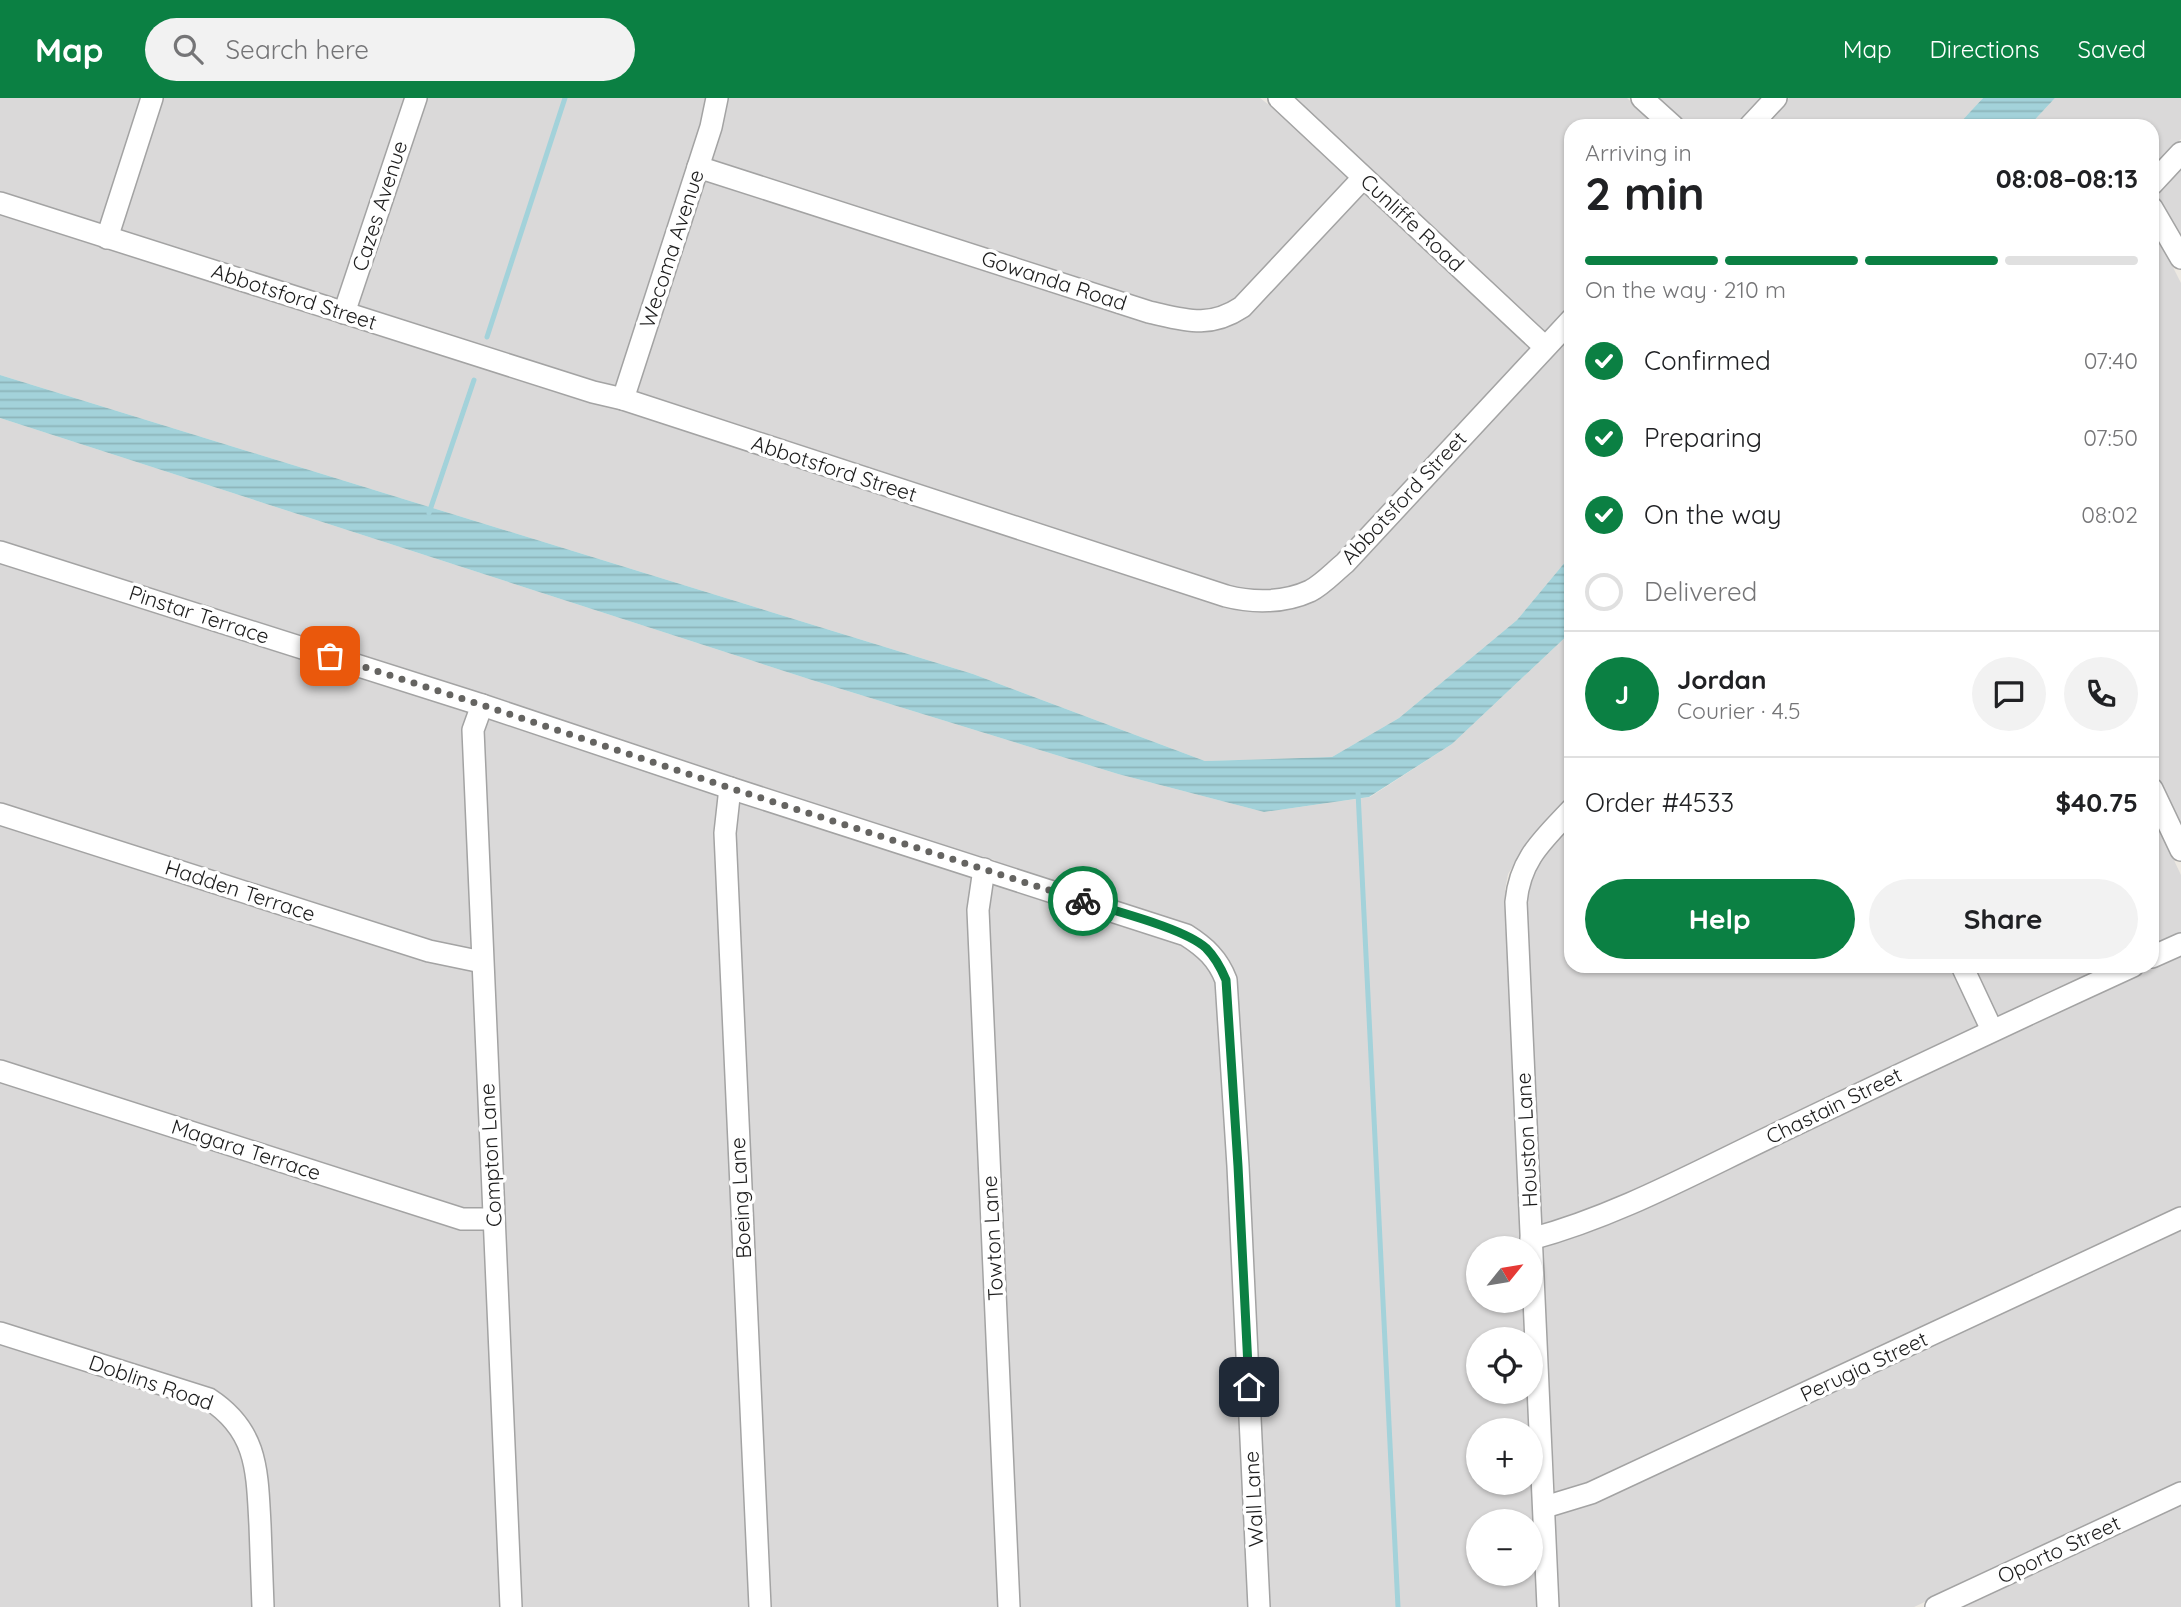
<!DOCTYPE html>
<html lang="en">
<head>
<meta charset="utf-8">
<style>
  body { margin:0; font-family:Quicksand,sans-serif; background:#f2f2f2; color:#202124; height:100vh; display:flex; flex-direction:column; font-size:26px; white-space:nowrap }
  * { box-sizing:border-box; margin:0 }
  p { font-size:23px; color:#757577 }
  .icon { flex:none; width:38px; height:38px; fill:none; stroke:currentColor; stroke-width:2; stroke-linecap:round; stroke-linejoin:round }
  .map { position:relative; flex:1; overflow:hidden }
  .details { position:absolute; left:1564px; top:21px; width:595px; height:854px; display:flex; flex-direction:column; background:#fff; border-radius:21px; box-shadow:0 2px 5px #0004 }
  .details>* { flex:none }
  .needle { width:46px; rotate:60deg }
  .tools { position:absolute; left:1466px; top:1138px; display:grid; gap:14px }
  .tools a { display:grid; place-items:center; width:77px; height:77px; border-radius:50%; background:#fff; box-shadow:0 2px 5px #0004; font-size:35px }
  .pin { position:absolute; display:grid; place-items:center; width:60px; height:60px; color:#fff; margin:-30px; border-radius:14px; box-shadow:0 4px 10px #0006 }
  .courier { position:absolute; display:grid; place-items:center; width:70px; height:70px; margin:-35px; border:5px solid #0b8043; border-radius:50%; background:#fff; color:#222; box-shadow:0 2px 9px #0007 }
  .overview em { font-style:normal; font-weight:700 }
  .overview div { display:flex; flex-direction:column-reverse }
  .overview { display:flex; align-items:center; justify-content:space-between; height:119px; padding:0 21px }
  h1 { font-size:46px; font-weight:700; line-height:52px }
  .bar { display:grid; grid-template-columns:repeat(4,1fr); gap:10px 7px; align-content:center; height:84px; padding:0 21px }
  .bar i { height:9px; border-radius:5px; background:#e0e0e0 }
  .bar .on { background:#0b8043 }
  .bar p { grid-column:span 4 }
  .line { display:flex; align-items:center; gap:18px; padding:0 21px; border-top:2px solid #e0e0e0 }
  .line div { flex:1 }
  .round { display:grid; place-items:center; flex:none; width:74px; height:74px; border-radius:37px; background:#f2f2f2 }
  ol { padding:0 21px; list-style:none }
  li { display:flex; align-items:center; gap:21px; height:77px }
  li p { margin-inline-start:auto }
  li .icon { padding:7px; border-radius:50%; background:#0b8043; color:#fff; stroke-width:4 }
  li:last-child { color:#757577 }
  li i { width:38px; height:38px; border:4px solid #e0e0e0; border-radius:50% }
  .button { display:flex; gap:14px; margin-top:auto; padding:14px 21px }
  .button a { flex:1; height:80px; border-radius:42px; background:#0b8043; color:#fff; font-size:28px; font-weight:700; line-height:80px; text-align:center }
  .button a+a { background:#f2f2f2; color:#202124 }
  header { display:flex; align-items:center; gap:42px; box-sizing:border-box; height:98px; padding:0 35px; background:#0b8043; color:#fff }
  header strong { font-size:33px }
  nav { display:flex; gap:38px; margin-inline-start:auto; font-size:24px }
  .search { width:490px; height:63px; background:#f2f2f2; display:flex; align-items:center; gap:18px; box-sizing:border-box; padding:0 24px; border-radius:38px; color:#757577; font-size:26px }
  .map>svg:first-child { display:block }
  .residential { fill:#dad9d9; fill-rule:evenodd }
  .water { fill:url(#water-rules) }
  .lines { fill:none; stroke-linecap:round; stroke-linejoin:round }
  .stream { stroke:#a3d2da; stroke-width:5 }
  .street-casing { stroke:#a3a3a3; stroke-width:24 }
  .street { stroke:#fff; stroke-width:21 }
  .done { stroke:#656461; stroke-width:7; stroke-dasharray:0 12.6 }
  .route { stroke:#0b8043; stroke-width:9 }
  .labels { text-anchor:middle; stroke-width:7; stroke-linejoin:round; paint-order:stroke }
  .street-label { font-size:21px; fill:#1c1c1c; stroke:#fff }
</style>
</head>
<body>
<header>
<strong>Map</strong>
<div class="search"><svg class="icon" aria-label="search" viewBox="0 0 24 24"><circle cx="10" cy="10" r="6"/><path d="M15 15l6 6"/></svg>Search here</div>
<nav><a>Map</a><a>Directions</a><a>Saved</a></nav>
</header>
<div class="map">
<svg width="2181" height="1509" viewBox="0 0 2181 1509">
  <defs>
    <pattern id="water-rules" width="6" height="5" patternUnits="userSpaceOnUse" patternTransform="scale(1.75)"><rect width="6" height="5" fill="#a3d2da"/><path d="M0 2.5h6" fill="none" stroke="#8cb4ba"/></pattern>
  </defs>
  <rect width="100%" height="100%" fill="#ede9e2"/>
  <g class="residential">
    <polygon points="0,0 142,0 101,127 0,95"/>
    <polygon points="162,0 406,0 338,203 120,133"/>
    <polygon points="427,0 706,0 701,27 617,290 357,209"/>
    <polygon points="727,0 1260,0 1287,21 1349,81 1236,202 1226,208 1196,214 1153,205 711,63"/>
    <polygon points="1295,0 1627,0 1657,28 1572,28 1571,207 1546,235"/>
    <polygon points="1658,0 1763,0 1737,28 1688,28"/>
    <polygon points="1789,0 1983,0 1957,28 1763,28"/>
    <polygon points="2055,0 2181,0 2181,41 2153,72 2152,28 2029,28"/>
    <polygon points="2181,69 2181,136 2156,97"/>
    <polygon points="704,82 1146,223 1193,233 1215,232 1235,225 1250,215 1363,94 1531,250 1338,458 1307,484 1293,489 1262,494 1230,489 636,296"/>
    <polygon points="0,116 331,223 619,311 1237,511 1260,513 1297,508 1571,236 1571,457 1517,522 1399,620 1332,659 1205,663 973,576 0,277"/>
    <polygon points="2152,128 2181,185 2181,727 2152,666"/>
    <path d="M0 320 815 583 1118 676 1264 714 1370 699 1452 646 1571 534V697L1530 742 1508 776 1505 792 1507 793 1521 1150H1479V1202H1524L1526 1241H1479V1293H1529L1531 1332H1479V1384H1531V1346L1538 1509H1269L1249 1067 1236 877 1229 861 1213 843 1190 828 995 764V762L987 761 741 684V681H733L495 600 0 443ZM1479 1423H1531V1475H1479Z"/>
    <polygon points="0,464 469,613 462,634 471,852 432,844 0,705"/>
    <polygon points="488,619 719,697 714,736 750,1509 522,1509 483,633"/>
    <polygon points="739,704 972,778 967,814 999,1509 770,1509 735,734"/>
    <polygon points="2152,716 2181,777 2181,836 2153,849"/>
    <polygon points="1571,725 1572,868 1951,868 1979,928 1640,1090 1570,1121 1541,1128 1526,804 1528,787 1545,754"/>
    <polygon points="0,726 425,863 472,872 483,1111 465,1111 0,963"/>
    <polygon points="992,784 1181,846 1197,857 1208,869 1215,885 1228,1070 1249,1509 1019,1509 988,812"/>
    <polygon points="2181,856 2181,1110 1588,1386 1555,1396 1542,1148 1576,1139 1648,1108 1996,941"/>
    <polygon points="1974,868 2110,868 1998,919"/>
    <polygon points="0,984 484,1130 501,1509 273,1509 268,1377 260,1345 244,1316 231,1303 213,1292 0,1225"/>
    <polygon points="2181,1131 2181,1384 1914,1509 1558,1509 1555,1416 1595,1404"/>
    <polygon points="0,1246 204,1310 218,1319 227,1329 241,1353 247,1381 252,1509 0,1509"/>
    <polygon points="2181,1405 2181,1509 1959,1509"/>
  </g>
  <g class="water">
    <polygon points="1983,0 2055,0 2029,28 1957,28"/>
    <polygon points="0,277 973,576 1205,663 1332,659 1399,620 1517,522 1571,457 1571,534 1452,646 1369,699 1264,714 1118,676 815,583 0,320"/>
  </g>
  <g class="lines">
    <g class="stream">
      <polyline points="487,239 565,0"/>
      <polyline points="429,415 474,282"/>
      <polyline points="1358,694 1398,1509"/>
    </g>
    <g class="street-casing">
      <g id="street">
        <polyline points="1279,0 1545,249"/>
        <polyline points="1642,0 1673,28"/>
        <polyline points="1750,28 1776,0"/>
        <path d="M698 69 1149 214C1185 222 1209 231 1242 209L1363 80"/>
        <polyline points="2152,86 2181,55"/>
        <path d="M0 105 593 294 623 301 1226 498C1253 505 1284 505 1310 493 1322 487 1334 474 1345 465L1572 221"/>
        <polyline points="2152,110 2181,160"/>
        <polyline points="107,140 152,0"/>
        <polyline points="344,215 416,0"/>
        <polyline points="623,301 711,29 717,0"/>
        <path d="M0 454 482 607 730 690 1186 837C1205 849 1218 861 1226 882L1238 1068 1259 1509"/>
        <polyline points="482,607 473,632 511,1509"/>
        <polyline points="730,690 725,735 760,1509"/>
        <polyline points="2152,691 2181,752"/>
        <polyline points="0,716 429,853 482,864"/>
        <polyline points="984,771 978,812 1009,1509"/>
        <polyline points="2152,859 2181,846"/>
        <polyline points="1962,868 1992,932"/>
        <polyline points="0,973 462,1121 494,1121"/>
        <path d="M1531 1141C1617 1118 1696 1074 1776 1036 1894 979 2013 923 2133 868"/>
        <path d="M0 1235 209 1301C258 1333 257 1373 260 1427 261 1454 262 1482 263 1509"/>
        <polyline points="1545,1409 1591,1395 2181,1120"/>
        <path d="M1548 1509 1516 804C1520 761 1543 742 1572 711"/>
        <polyline points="1936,1509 2181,1395"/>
      </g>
    </g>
    <use href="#street" class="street"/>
  </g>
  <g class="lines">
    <polyline class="done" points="330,558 482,607 730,690 1083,803"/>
    <path class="route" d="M1083 803C1114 813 1184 830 1206 850 1215 859 1221 870 1226 882L1238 1068 1249 1289"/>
  </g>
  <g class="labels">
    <g class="street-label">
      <text transform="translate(380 108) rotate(-72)" y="7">Cazes Avenue</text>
      <text transform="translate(1412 125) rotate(43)" y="7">Cunliffe Road</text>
      <text transform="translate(672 151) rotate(-72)" y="7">Wecoma Avenue</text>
      <text transform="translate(1054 183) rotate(18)" y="7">Gowanda Road</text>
      <text transform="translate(294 199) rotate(18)" y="7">Abbotsford Street</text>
      <text transform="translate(834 371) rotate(18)" y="7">Abbotsford Street</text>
      <text transform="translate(1404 400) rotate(-47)" y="7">Abbotsford Street</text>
      <text transform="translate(199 517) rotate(18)" y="7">Pinstar Terrace</text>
      <text transform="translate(240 793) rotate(18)" y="7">Hadden Terrace</text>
      <text transform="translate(1834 1008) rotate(-26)" y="7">Chastain Street</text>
      <text transform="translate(1527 1042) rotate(-93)" y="7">Houston Lane</text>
      <text transform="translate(246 1052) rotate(18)" y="7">Magara Terrace</text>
      <text transform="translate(491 1057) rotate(-93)" y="7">Compton Lane</text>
      <text transform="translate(741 1100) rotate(-93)" y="7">Boeing Lane</text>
      <text transform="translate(993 1140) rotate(-93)" y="7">Towton Lane</text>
      <text transform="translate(1864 1269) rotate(-25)" y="7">Perugia Street</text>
      <text transform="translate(151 1285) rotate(19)" y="7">Doblins Road</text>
      <text transform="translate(1254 1401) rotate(-93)" y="7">Wall Lane</text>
      <text transform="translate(2059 1452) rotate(-25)" y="7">Oporto Street</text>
    </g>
  </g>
</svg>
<div class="tools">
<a><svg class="needle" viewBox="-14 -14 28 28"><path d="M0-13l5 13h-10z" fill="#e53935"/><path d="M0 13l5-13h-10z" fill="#757577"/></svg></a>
<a><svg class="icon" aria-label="locate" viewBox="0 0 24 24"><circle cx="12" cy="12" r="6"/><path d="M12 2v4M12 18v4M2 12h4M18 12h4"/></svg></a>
<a>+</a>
<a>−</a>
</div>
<div class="pin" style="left:330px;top:558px;background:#ea580c"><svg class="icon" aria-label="bag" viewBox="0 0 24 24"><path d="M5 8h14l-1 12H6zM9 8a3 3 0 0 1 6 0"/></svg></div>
<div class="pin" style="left:1249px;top:1289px;background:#1f2937"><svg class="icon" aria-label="home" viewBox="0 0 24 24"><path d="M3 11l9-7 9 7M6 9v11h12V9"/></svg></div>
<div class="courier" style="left:1083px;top:803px"><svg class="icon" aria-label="bike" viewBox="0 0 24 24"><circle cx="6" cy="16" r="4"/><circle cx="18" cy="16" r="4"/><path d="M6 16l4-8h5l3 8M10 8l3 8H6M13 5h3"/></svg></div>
<section class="details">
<div class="overview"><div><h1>2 min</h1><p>Arriving in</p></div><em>08:08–08:13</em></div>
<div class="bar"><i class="on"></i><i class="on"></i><i class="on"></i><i></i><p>On the way · 210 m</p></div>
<ol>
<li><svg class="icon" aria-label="check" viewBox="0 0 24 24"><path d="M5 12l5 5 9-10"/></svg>Confirmed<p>07:40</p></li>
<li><svg class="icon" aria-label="check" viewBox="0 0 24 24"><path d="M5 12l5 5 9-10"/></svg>Preparing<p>07:50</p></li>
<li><svg class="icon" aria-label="check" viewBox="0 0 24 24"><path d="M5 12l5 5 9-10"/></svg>On the way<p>08:02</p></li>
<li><i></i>Delivered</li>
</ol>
<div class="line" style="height:126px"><b class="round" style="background:#0b8043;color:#fff">J</b><div><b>Jordan</b><p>Courier · 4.5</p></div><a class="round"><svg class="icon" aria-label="chat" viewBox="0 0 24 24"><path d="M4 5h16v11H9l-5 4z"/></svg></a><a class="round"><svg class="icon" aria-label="phone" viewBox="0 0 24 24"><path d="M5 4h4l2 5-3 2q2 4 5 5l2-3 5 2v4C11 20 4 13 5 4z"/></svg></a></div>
<div class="line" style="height:91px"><div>Order #4533</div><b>$40.75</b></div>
<div class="button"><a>Help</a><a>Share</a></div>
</section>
</div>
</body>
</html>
